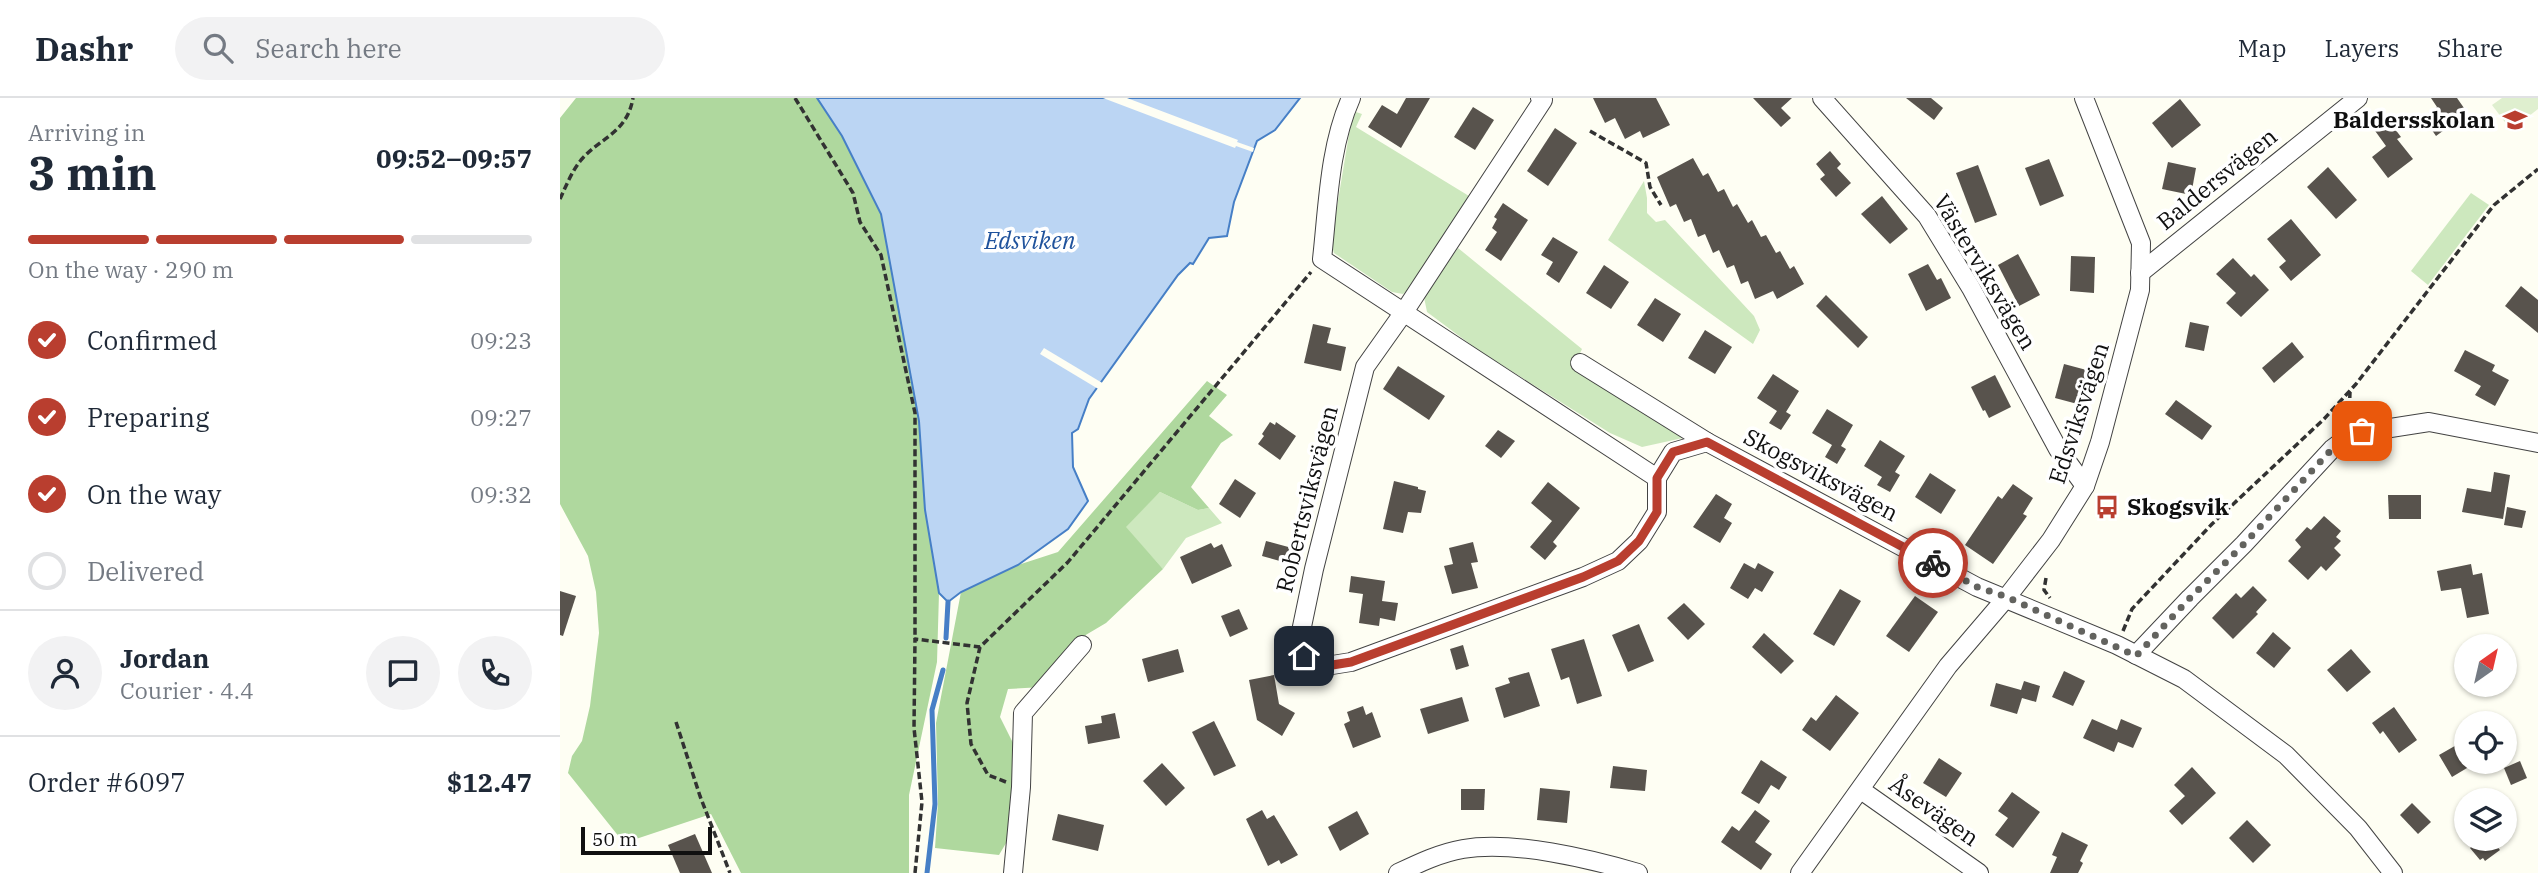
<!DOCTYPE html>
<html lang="en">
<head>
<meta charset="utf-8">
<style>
  body { margin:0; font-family:"IBM Plex Serif",serif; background:#f2f2f3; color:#1f2937; height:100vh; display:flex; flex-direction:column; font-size:26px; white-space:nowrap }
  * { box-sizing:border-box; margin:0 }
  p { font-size:23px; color:#747a83 }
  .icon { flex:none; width:38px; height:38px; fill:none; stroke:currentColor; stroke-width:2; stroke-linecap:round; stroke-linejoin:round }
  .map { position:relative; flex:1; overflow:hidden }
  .sheet { display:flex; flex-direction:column; background:#fff; width:560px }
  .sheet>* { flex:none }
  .needle { width:46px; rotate:34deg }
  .controls { position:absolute; left:1894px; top:536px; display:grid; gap:14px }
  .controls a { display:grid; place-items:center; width:63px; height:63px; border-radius:50%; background:#fff; box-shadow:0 2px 5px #0004; font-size:35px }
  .scale { position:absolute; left:21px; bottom:18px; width:131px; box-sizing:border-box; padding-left:7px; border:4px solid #101010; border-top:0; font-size:19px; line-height:24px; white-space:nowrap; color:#101010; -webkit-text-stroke:5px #fff; paint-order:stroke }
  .pin { position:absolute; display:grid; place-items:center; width:60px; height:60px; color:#fff; margin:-30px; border-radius:14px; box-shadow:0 4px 10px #0006 }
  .courier { position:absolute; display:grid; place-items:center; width:70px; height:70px; margin:-35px; border:5px solid #b93e2f; border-radius:50%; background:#fff; color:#222; box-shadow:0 2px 9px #0007 }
  .head em { font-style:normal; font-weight:700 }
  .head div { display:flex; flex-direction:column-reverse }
  .head { display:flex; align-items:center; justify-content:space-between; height:119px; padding:0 28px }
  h1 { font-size:46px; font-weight:700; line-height:52px }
  .bar { display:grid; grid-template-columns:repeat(4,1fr); gap:10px 7px; align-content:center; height:84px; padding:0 28px }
  .bar i { height:9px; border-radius:5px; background:#e0e1e3 }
  .bar .on { background:#b93e2f }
  .bar p { grid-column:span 4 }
  .line { display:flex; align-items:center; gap:18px; padding:0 28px; border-top:2px solid #e0e1e3 }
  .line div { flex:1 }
  .round { display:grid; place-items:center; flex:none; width:74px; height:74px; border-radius:37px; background:#f2f2f3 }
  ol { padding:0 28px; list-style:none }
  li { display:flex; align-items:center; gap:21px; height:77px }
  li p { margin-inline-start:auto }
  li .icon { padding:7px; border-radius:50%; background:#b93e2f; color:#fff; stroke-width:4 }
  li:last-child { color:#747a83 }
  li i { width:38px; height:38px; border:4px solid #e0e1e3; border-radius:50% }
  header { display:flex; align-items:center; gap:42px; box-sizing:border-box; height:98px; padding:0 35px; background:#fff; border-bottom:2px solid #e0e1e3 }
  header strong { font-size:33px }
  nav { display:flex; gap:38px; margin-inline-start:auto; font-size:24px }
  .search { width:490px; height:63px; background:#f2f2f3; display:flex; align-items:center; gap:18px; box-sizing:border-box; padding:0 24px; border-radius:38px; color:#747a83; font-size:26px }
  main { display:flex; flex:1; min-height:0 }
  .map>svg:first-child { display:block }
  .green { fill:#cde8be }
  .forest { fill:#afd89e }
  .pitch { fill:#dfefcf }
  .water { fill:#bbd5f3; stroke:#467fc6; stroke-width:2 }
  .pier { fill:#fefef3 }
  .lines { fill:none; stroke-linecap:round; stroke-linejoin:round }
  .stream { stroke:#467fc6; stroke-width:5 }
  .building { fill:#58534d }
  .minor-casing { stroke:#434343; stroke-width:20 }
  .path { stroke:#323232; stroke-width:3.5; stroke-dasharray:7 3.5; stroke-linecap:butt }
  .minor { stroke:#fff; stroke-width:18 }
  .done { stroke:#63635f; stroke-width:7; stroke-dasharray:0 12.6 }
  .route { stroke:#b93e2f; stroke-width:9 }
  .labels { text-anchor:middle; stroke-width:7; stroke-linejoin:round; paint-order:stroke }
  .poi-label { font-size:23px; font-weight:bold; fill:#101010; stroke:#fff; text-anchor:end }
  .street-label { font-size:23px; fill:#101010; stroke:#fff }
  .water-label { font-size:24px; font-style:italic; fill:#1f529c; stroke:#fff }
</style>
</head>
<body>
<header>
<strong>Dashr</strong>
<div class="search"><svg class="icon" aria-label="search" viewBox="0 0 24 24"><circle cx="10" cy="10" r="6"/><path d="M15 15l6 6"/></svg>Search here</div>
<nav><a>Map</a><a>Layers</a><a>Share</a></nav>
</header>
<main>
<section class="sheet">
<div class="head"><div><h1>3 min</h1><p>Arriving in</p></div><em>09:52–09:57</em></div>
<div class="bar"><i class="on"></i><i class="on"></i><i class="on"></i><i></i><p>On the way · 290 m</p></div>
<ol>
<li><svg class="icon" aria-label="check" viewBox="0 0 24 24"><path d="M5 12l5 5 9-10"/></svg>Confirmed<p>09:23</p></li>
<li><svg class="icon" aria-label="check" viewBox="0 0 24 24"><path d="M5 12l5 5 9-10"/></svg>Preparing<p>09:27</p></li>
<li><svg class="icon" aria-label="check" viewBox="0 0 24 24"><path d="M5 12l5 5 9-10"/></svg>On the way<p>09:32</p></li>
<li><i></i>Delivered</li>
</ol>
<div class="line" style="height:126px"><a class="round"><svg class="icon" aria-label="person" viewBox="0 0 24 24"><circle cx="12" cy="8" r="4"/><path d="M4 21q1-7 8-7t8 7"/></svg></a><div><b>Jordan</b><p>Courier · 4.4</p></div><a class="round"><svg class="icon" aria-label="chat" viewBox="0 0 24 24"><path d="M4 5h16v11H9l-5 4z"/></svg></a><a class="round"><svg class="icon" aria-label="phone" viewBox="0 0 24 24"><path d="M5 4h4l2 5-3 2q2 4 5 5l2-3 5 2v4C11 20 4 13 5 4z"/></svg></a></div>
<div class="line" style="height:91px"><div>Order #6097</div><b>$12.47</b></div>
</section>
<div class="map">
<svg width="1978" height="775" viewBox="0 0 1978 775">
  <rect width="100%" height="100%" fill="#fefef3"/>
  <g class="green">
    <polygon points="796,14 802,16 796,29 909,98 856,185 843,196 832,194 774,155 771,145 791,24"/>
    <polygon points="1084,83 1087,100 1087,115 1096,124 1105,122 1194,218 1200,232 1193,246 1048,142"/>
    <polygon points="1911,95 1929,107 1868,187 1851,173"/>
    <polygon points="898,150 1022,251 1014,268 1123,340 1082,349 1050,335 918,252 867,214 864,199"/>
    <polygon points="600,394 638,412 649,410 662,425 626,440 603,471 565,429"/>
  </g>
  <g class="forest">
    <polygon points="16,0 257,0 282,38 321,116 359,323 365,412 379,495 377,564 349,697 349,775 181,775 151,716 64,745 8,675 12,658 22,643 30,608 39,535 36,494 28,458 0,406 0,20"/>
    <polygon points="647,283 667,297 649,318 673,337 661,345 631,389 649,410 638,412 600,394 566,429 603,471 546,525 524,538 509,553 483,589 448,591 440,619 455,649 449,740 439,757 375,750 378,705 376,625 401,494 458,467 498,454"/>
  </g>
  <polygon class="pitch" points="1942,0 1978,0 1978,11 1951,32 1932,7"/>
  <polygon class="water" points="257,0 740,0 715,32 697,43 674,104 667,138 649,140 633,166 630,165 618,177 529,301 518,331 512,335 513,369 528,403 508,431 458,467 401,494 388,504 379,495 365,412 359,323 321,116 282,38"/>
  <g class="pier">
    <polygon points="543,0 567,0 678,42 677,44 694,50 693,54 676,48 675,50"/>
    <polygon points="484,250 544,286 540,292 480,256"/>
  </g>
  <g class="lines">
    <g class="stream">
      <polyline points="386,540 388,504"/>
      <polyline points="367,775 375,706 372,612 383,572"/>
    </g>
  </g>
  <g class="building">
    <polygon points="846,0 870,0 841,50 808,29 822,7 837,16"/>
    <polygon points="1033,0 1096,0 1110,27 1083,40 1080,33 1065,41 1055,20 1045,25"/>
    <polygon points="1193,0 1232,0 1221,10 1231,20 1221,29"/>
    <polygon points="1346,0 1371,0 1383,10 1374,22"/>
    <polygon points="1871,0 1897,0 1911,20 1899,29 1895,24 1876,38 1863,19 1877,9"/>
    <polygon points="1620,1 1641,27 1612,50 1592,25"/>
    <polygon points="913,9 934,22 915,52 894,39"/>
    <polygon points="1826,19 1841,39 1837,41 1853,61 1828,80 1812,59 1826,48 1813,30"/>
    <polygon points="995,30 1017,45 988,88 967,73"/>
    <polygon points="1270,53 1281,66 1277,70 1291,85 1276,99 1260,81 1265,77 1256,66"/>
    <polygon points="1133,60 1143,78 1148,75 1158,94 1164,91 1173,109 1177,106 1188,125 1192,122 1201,139 1206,137 1216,155 1220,153 1230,171 1234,168 1244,186 1217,201 1213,193 1195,201 1188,183 1181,186 1174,167 1167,170 1159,152 1153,155 1145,136 1138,139 1131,121 1124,124 1116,106 1110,109 1097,79"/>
    <polygon points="1489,61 1504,98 1480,108 1465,70"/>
    <polygon points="1608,64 1636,70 1631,97 1602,91"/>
    <polygon points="1418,67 1437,117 1415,125 1396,75"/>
    <polygon points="1768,69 1797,102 1776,121 1747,89"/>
    <polygon points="1322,98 1348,131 1330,146 1301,116"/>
    <polygon points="943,105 968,122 941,163 925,152 937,134 932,130 937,121 934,119"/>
    <polygon points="1731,121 1761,157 1731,183 1719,169 1726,163 1707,141"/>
    <polygon points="993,139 1018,154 999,185 986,176 993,164 981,157"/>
    <polygon points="1458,156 1480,197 1459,208 1438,167"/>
    <polygon points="1511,158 1535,159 1534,195 1510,193"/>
    <polygon points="1673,160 1691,179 1694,176 1709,192 1681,219 1666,205 1676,195 1656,176"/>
    <polygon points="1368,166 1377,182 1381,180 1391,200 1366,213 1348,176"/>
    <polygon points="1044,167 1069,184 1051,211 1026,195"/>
    <polygon points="1961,188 1978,202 1978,235 1945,208"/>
    <polygon points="1266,197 1308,239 1298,250 1256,208"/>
    <polygon points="1095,200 1121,216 1103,244 1077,227"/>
    <polygon points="1630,224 1649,228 1644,253 1625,249"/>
    <polygon points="753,226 771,230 767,245 786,249 781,273 744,265"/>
    <polygon points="1145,232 1172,249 1155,276 1128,260"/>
    <polygon points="1732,244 1744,259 1714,285 1702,270"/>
    <polygon points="1905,252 1935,267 1932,273 1949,282 1935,308 1915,297 1921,288 1894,273"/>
    <polygon points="1504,266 1534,274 1525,308 1495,300"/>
    <polygon points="838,268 885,298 869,322 823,291"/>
    <polygon points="1213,276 1239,293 1226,314 1231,317 1221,332 1209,325 1217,313 1197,300"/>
    <polygon points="1435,277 1451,309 1429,320 1425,312 1423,313 1411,289"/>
    <polygon points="1616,302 1652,328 1642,342 1605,316"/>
    <polygon points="1267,311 1293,327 1281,348 1286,351 1277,366 1265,359 1272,347 1252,335"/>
    <polygon points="710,324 715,327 716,324 736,338 720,362 698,346 704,338 702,336"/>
    <polygon points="938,332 955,343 941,360 925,348"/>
    <polygon points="1320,342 1345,358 1335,374 1340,377 1330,394 1317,387 1322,379 1304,368"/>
    <polygon points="1934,374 1950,377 1943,421 1902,414 1907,390 1931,394"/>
    <polygon points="1370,375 1396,392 1381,416 1355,399"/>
    <polygon points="675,381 696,395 680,420 659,406"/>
    <polygon points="834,383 858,389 858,391 866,393 861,415 848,414 843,435 823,431"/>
    <polygon points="988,384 1020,410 993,444 997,448 985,462 970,449 992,423 971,405"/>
    <polygon points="1453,386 1473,400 1463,416 1467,418 1433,466 1405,447 1438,398 1442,401"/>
    <polygon points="1156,396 1172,406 1164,420 1172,425 1160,445 1133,429"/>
    <polygon points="1828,397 1861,397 1861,421 1829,421"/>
    <polygon points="1947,409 1966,413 1962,430 1944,427"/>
    <polygon points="1764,418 1781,433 1776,439 1781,443 1774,450 1781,457 1766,473 1761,468 1748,482 1728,463 1741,449 1735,442 1747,429 1751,432"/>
    <polygon points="706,443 732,450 727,465 702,458"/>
    <polygon points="913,444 918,464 911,465 918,490 892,496 884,468 893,466 889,450"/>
    <polygon points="651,445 654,450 662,446 672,468 632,486 620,459"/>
    <polygon points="1184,465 1195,471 1198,465 1214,474 1202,494 1195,490 1188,501 1170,490"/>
    <polygon points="1911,466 1913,477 1922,475 1929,516 1907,520 1901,490 1881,493 1877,473"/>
    <polygon points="791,478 825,483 822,503 838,505 835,523 820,520 819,528 799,525 803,496 789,494"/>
    <polygon points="1693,488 1707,502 1696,514 1698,516 1673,541 1652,520 1676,495 1681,500"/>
    <polygon points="1280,491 1301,503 1274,548 1253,536"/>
    <polygon points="0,493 16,498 3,538 0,537"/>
    <polygon points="1355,498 1378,514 1349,554 1326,538"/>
    <polygon points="1124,505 1145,526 1128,542 1107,520"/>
    <polygon points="679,511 688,531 670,539 661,518"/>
    <polygon points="1079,526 1094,563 1068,574 1052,537"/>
    <polygon points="1713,534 1731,550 1714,570 1696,555"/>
    <polygon points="1204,535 1234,563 1221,576 1192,549"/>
    <polygon points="1024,541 1042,598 1017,606 1009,579 1001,582 991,551"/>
    <polygon points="903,547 909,568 896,572 890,551"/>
    <polygon points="618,551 624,574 588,584 582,561"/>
    <polygon points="1791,551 1811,574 1787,594 1767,572"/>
    <polygon points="1504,573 1525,583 1513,608 1492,599"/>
    <polygon points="969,574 980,608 944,620 935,590 950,585 948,580"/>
    <polygon points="714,577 719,606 735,615 722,638 697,622 689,582"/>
    <polygon points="1464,583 1480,588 1476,604 1462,600 1457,616 1430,608 1436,585 1461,592"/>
    <polygon points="1276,597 1299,615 1270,653 1242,632 1251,619 1256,623"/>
    <polygon points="902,599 909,623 868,636 860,611"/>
    <polygon points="803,608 806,617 812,614 821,639 793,650 784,626 790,623 787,614"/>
    <polygon points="1834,609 1857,642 1839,655 1823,633 1820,636 1812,625"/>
    <polygon points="555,615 560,640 528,646 525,628 542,625 541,618"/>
    <polygon points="1532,621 1557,632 1561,621 1582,630 1573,650 1558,644 1554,654 1523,640"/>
    <polygon points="654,623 676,668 654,678 632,634"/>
    <polygon points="1900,645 1906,655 1906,663 1910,663 1912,667 1892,679 1879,657"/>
    <polygon points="1379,660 1402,675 1386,699 1363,685"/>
    <polygon points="1201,662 1227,679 1219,692 1211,687 1199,706 1181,695"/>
    <polygon points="1960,663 1967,680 1951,687 1944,670"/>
    <polygon points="602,665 625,690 606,708 583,683"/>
    <polygon points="1053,668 1087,672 1085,693 1050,690"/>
    <polygon points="1632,669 1656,695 1622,727 1609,713 1625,698 1614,687"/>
    <polygon points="980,690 1010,693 1007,725 977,722"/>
    <polygon points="901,691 925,691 924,712 901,712"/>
    <polygon points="1452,694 1480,714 1453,750 1435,737 1448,720 1438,713"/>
    <polygon points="1852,705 1871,724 1858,736 1840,717"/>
    <polygon points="702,712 707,721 714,717 738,757 721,766 719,762 708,768 686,721"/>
    <polygon points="1195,712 1210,723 1195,744 1212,756 1201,772 1161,744 1172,728 1179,733"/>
    <polygon points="797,713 809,736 780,753 768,729"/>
    <polygon points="498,716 544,727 538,753 492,742"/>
    <polygon points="1687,722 1711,747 1693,765 1669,740"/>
    <polygon points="1502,734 1528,747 1520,763 1523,765 1518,775 1490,775 1497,759 1492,757"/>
    <polygon points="135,736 152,775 120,775 108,747"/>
    <polygon points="1921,740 1930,740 1940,752 1925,763 1923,760 1920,762 1910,750"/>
  </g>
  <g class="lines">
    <g class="minor-casing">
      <g id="minor">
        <path d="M791 0C769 49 768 108 762 161L1097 380"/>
        <polyline points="980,0 983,2 844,214 805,269 754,471 739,543 744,558 766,568 791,564 1023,479 1058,463 1079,443 1097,414 1097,380"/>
        <polyline points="1262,0 1367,118 1411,190 1498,351 1525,388"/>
        <polyline points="1580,175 1798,0"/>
        <polyline points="1020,265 1147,344"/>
        <polyline points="1097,380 1113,354 1147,344 1417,489 1557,547 1624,581 1726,657 1798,730 1833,775"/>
        <polyline points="1576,557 1630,500 1684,446 1772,351 1792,336 1869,324 1978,345"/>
        <polyline points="1301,692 1419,775"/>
        <polyline points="453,775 461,689 463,615 522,547"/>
        <path d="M838 775C859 765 880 755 903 751 952 742 1031 761 1078 775"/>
        <polyline points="1240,775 1388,568 1447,499 1491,442 1525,388 1540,344 1580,192 1581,145 1524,0"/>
      </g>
    </g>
    <g class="path">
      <polyline points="235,0 293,95 300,124 321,157 355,315 355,541"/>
      <polyline points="1030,33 1086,65 1090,89 1101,107"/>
      <path d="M0 101C6 88 12 73 21 62 41 39 67 35 73 0"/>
      <polyline points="1789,321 1790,294"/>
      <polyline points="1486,480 1484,492 1490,500"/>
      <polyline points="1563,533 1572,511 1652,426 1764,321 1796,286 1934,107 1978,71"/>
      <polyline points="116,624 140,698 170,775"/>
      <polyline points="446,684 428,677 411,646 407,605 420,549 508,464 751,174"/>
      <polyline points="355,775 362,704 354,630 355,541 420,549"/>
    </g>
    <use href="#minor" class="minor"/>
  </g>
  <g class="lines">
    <polyline class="done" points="1373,465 1417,489 1447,499 1576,558 1630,500 1684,446 1772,351 1792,336 1802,333"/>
    <polyline class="route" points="744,558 766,568 791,564 1023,479 1058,463 1079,443 1097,414 1097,380 1113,354 1147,344 1373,465"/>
  </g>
  <defs>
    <g id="school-bare" transform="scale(1.89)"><path d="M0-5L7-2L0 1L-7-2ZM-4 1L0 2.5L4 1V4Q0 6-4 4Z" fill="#b93e2f" stroke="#fff" stroke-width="2.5" paint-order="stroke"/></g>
    <g id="bus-bare" transform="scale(1.89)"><path d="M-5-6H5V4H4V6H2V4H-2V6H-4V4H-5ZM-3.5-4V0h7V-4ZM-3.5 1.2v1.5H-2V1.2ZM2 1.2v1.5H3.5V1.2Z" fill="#b93e2f" stroke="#fff" stroke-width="2.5" paint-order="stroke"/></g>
  </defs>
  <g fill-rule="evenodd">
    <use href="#school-bare" x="1955" y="22"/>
    <use href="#bus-bare" x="1547" y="409"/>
  </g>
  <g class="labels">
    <g class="poi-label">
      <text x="1935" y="30">Baldersskolan</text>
      <text x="1567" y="417" text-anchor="start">Skogsvik</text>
    </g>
    <g class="street-label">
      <text transform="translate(1657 81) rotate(-39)" y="8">Baldersvägen</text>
      <text transform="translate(1425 174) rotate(59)" y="8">Västerviksvägen</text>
      <text transform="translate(1519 315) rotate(-72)" y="8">Edsviksvägen</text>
      <text transform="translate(1261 377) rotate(28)" y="8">Skogsviksvägen</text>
      <text transform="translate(747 401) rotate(-76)" y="8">Robertsviksvägen</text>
      <text transform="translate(1374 713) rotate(35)" y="8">Åsevägen</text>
    </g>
    <g class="water-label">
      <text x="470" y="151">Edsviken</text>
    </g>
  </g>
</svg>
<div class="controls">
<a><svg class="needle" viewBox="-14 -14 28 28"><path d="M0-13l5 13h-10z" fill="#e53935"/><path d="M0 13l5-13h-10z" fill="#747a83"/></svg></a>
<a><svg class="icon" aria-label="locate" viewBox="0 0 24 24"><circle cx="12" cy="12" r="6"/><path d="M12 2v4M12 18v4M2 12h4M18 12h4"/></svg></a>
<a><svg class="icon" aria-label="layers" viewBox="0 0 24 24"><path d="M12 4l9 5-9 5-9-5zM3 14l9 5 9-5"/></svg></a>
</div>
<div class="scale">50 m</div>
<div class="pin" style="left:1802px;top:333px;background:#ea580c"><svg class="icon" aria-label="bag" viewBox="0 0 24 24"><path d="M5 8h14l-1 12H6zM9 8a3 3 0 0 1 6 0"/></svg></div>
<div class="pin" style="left:744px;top:558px;background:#1f2937"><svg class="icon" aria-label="home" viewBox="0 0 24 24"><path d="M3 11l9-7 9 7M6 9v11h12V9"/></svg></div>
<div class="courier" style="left:1373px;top:465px"><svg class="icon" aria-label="bike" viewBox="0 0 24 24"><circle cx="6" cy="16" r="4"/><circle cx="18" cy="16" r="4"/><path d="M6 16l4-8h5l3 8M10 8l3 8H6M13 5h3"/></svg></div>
</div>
</main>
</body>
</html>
